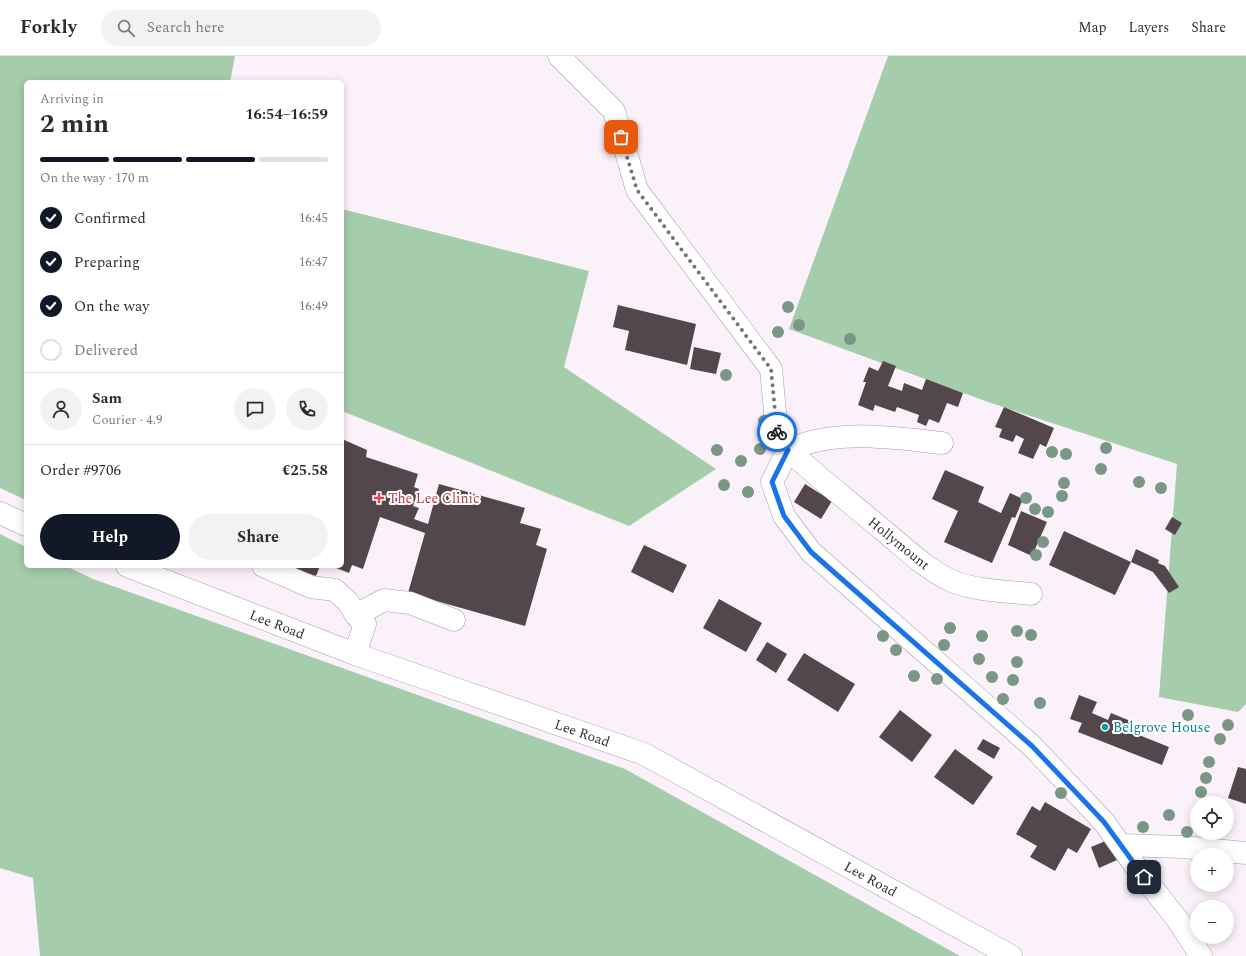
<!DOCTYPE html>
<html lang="en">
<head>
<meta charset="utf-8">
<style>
  body { margin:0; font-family:Spectral,serif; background:#f2f2f3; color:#2b2b33; height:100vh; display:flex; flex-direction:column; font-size:15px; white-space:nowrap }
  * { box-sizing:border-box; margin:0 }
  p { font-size:13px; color:#7c7c81 }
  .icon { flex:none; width:22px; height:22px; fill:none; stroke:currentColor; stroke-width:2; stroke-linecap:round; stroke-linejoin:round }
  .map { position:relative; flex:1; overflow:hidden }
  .panel { position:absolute; left:24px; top:24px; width:320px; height:488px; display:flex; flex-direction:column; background:#fff; border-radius:6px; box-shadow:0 2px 10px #0003 }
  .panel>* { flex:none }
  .tools { position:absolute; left:1190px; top:740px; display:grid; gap:8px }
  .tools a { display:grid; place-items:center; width:44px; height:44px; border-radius:50%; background:#fff; box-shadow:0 2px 10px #0003; font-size:20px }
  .pin { position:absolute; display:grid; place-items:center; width:34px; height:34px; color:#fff; margin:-17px; border-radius:8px; box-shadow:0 2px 6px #0006 }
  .courier { position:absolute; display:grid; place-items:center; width:40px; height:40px; margin:-20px; border:3px solid #1a73e8; border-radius:50%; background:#fff; color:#222; box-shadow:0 1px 5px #0007 }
  .overview em { font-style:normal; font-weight:700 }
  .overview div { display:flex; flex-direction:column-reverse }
  .overview { display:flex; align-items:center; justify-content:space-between; height:68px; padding:0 16px }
  h1 { font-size:26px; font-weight:700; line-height:30px }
  .bar { display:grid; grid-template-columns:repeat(4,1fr); gap:6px 4px; align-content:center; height:48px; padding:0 16px }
  .bar i { height:5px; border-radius:3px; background:#e1e1e2 }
  .bar .current { background:#111827 }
  .bar p { grid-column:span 4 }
  .line { display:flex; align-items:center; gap:10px; padding:0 16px; border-top:1px solid #e1e1e2 }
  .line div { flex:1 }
  .round { display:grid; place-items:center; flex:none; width:42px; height:42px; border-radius:21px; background:#f2f2f3 }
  ol { padding:0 16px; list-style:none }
  li { display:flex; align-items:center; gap:12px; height:44px }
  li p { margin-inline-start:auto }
  li .icon { padding:4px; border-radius:50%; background:#111827; color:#fff; stroke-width:4 }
  li:last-child { color:#7c7c81 }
  li i { width:22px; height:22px; border:2px solid #e1e1e2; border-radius:50% }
  .button { display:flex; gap:8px; margin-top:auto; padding:8px 16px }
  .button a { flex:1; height:46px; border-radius:24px; background:#111827; color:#fff; font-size:16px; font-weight:700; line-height:46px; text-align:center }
  .button a+a { background:#f2f2f3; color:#2b2b33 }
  header { display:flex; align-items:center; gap:24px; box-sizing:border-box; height:56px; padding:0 20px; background:#fff; border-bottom:1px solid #e1e1e2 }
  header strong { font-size:19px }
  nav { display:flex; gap:22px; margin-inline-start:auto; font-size:14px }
  .search { width:280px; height:36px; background:#f2f2f3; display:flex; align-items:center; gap:10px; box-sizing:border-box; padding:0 14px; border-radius:22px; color:#7c7c81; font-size:15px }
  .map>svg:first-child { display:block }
  .green { fill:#a5ccab }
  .building { fill:#53474c }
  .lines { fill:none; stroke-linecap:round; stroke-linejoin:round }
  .minor-casing { stroke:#a69da7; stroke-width:23 }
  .minor { stroke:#fff; stroke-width:22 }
  .tree { fill:#799784 }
  .done { stroke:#787378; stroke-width:4; stroke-dasharray:0 7.2 }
  .route { stroke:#1a73e8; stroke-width:5 }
  .health-dot { fill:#e0444e; stroke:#fff; stroke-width:1.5 }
  .culture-dot { fill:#0f9aa8; stroke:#fff; stroke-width:1.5 }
  .labels { text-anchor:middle; stroke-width:4; stroke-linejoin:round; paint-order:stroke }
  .health-label { font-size:14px; fill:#be3a42; stroke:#fff; text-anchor:start }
  .street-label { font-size:14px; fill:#322f32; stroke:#fff }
  .culture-label { font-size:14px; fill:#0d838f; stroke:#fff; text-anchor:start }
</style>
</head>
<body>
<header>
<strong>Forkly</strong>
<div class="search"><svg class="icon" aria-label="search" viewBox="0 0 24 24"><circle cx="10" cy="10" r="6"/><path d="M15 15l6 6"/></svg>Search here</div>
<nav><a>Map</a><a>Layers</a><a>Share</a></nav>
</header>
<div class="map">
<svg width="1246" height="900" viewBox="0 0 1246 900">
  <rect width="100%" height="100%" fill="#fbf1fb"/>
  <g class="green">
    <polygon points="0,0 235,0 230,26 26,26 26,444 0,432"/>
    <polygon points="888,0 1246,0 1246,648 1238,656 1159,641 1177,408 988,346 789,273"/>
    <polygon points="342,153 589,215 564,311 716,413 629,470 342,355"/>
    <polygon points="0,478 26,491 26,510 66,510 93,523 625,713 960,900 40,900 33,822 0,812"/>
  </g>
  <g class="building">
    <polygon points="618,249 696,268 687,309 625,294 629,275 613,271"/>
    <polygon points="694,291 721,297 716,318 690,313"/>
    <polygon points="883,305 896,310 888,330 902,335 904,327 922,334 926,323 963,337 958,351 947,347 939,367 929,363 926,370 917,366 919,359 897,351 895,356 875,349 873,355 858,349 866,326 863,326 869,311 878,315"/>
    <polygon points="1004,351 1054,372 1046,391 1040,388 1033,403 1018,397 1024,383 1016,379 1013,386 999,381 1002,373 995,371"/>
    <polygon points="342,383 367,394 366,401 418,418 414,431 419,433 413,450 419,452 414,463 428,468 439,428 525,452 520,467 541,473 536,489 547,493 525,570 408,537 425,477 380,461 363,513 352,509 349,517 331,510 342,510"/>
    <polygon points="945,414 984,431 978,446 1001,457 1010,437 1023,443 1015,462 1012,461 992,507 944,486 958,455 932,443"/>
    <polygon points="805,428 832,445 821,463 794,446"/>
    <polygon points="1021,455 1047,466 1032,500 1008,489"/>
    <polygon points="1172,461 1182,467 1175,479 1165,473"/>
    <polygon points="1064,475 1131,506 1115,539 1049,509"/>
    <polygon points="644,489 687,509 673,537 631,516"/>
    <polygon points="1136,493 1159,504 1158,507 1165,510 1179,531 1169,537 1153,516 1131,506"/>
    <polygon points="288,510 320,510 316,520"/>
    <polygon points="719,543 762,567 746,596 703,572"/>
    <polygon points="767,586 787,598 776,617 756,604"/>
    <polygon points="804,597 855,628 838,656 787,624"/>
    <polygon points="1079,639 1097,646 1092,657 1108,664 1111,657 1133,666 1129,675 1169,691 1162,709 1078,676 1082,667 1070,663"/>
    <polygon points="900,654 932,679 912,706 879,681"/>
    <polygon points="983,683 1000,692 994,703 977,693"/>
    <polygon points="955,693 993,721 973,749 934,721"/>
    <polygon points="1238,711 1246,713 1246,748 1228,742"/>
    <polygon points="1045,746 1091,773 1077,797 1068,792 1055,815 1030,801 1037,790 1016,778 1032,750 1040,755"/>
    <polygon points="1108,784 1117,804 1099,812 1091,791"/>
  </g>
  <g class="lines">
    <g class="minor-casing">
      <g id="minor">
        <path d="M559 0 614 55 637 134 771 313 777 377 788 394C836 372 892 382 942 387"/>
        <polyline points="0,457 26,469"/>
        <path id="s1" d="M127 510 355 598 644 698 1011 900"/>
        <polyline points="263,510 311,531 335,534 348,546 356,559 365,568 355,598"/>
        <path d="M1031 538C1005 535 976 535 952 525 927 514 905 492 884 475 852 448 819 422 788 394L772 426 784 460 811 496 1032 690 1104 766 1136 811 1177 863 1201 900"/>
        <polyline points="356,559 384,544 410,547 454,564"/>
        <polyline points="1121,789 1183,791 1246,797"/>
      </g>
    </g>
    <use href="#minor" class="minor"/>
  </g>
  <g class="tree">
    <circle cx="788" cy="251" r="6"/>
    <circle cx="799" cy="269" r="6"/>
    <circle cx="778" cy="276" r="6"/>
    <circle cx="850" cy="283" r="6"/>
    <circle cx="726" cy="319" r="6"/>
    <circle cx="764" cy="365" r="6"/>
    <circle cx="1106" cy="392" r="6"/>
    <circle cx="760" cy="393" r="6"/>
    <circle cx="717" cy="394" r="6"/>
    <circle cx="1052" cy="396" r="6"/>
    <circle cx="1066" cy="398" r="6"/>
    <circle cx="741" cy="405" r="6"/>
    <circle cx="1101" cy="413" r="6"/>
    <circle cx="1139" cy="426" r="6"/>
    <circle cx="1064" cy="427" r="6"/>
    <circle cx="724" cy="429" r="6"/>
    <circle cx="1161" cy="432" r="6"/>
    <circle cx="748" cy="436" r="6"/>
    <circle cx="1062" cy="440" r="6"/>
    <circle cx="1026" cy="442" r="6"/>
    <circle cx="1035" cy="453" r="6"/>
    <circle cx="1048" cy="456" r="6"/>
    <circle cx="1043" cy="486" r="6"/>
    <circle cx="1036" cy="499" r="6"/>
    <circle cx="950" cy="572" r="6"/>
    <circle cx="1017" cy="575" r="6"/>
    <circle cx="1031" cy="579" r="6"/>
    <circle cx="883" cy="580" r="6"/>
    <circle cx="982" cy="580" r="6"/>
    <circle cx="944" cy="589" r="6"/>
    <circle cx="896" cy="594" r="6"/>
    <circle cx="979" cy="603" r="6"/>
    <circle cx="1017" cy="606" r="6"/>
    <circle cx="914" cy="620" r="6"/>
    <circle cx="992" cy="621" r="6"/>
    <circle cx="937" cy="623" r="6"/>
    <circle cx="1013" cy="624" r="6"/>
    <circle cx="1003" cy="643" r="6"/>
    <circle cx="1040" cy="647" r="6"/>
    <circle cx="1188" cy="659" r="6"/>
    <circle cx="1228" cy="669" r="6"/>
    <circle cx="1220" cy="683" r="6"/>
    <circle cx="1209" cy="706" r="6"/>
    <circle cx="1206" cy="722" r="6"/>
    <circle cx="1201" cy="736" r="6"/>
    <circle cx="1061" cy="737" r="6"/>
    <circle cx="1169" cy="759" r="6"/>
    <circle cx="1143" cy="771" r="6"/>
    <circle cx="1187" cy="776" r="6"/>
  </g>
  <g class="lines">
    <polyline class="done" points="621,81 637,134 771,313 777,376"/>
    <polyline class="route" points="777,376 788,394 772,426 784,460 811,496 1032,690 1104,766 1144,821"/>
  </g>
  <path class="health-dot" d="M377 436h4v4h4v4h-4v4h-4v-4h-4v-4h4z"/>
  <circle class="culture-dot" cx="1105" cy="671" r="4"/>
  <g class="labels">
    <g class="health-label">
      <text x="388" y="447">The Lee Clinic</text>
    </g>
    <g class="street-label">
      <text transform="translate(899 487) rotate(39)" y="5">Hollymount</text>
      <text dy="5" stroke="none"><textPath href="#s1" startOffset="161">Lee Road</textPath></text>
      <text dy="5" stroke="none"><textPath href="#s1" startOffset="485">Lee Road</textPath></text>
      <text dy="5" stroke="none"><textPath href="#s1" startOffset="809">Lee Road</textPath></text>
    </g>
    <g class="culture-label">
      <text x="1113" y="676">Belgrove House</text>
    </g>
  </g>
</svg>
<div class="tools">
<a><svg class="icon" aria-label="locate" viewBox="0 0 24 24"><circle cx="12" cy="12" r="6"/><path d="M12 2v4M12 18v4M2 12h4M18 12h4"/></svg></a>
<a>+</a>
<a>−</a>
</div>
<div class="pin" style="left:621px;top:81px;background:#ea580c"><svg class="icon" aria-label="bag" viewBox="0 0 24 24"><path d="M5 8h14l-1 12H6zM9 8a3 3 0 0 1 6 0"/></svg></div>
<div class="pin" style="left:1144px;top:821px;background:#1f2937"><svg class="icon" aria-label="home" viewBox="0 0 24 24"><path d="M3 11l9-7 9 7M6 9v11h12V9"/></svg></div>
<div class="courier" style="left:777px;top:376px"><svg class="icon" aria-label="bike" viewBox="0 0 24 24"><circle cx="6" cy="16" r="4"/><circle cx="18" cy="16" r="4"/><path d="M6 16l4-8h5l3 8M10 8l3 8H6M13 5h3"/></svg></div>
<section class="panel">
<div class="overview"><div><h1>2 min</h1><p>Arriving in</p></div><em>16:54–16:59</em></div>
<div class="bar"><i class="current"></i><i class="current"></i><i class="current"></i><i></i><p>On the way · 170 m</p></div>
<ol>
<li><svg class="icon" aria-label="check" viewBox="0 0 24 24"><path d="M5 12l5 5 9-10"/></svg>Confirmed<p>16:45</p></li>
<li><svg class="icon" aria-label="check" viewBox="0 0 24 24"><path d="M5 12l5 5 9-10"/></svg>Preparing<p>16:47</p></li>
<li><svg class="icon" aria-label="check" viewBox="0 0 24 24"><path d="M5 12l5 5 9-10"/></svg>On the way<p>16:49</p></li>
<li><i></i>Delivered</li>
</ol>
<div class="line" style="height:72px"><a class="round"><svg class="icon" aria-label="person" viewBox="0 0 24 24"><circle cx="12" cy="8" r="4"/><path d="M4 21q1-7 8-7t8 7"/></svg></a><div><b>Sam</b><p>Courier · 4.9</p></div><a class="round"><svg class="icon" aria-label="chat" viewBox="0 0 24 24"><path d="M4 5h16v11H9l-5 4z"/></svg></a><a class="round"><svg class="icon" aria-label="phone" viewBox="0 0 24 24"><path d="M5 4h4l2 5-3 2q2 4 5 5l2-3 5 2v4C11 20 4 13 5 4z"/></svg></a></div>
<div class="line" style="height:52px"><div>Order #9706</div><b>€25.58</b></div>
<div class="button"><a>Help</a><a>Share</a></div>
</section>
</div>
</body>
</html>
